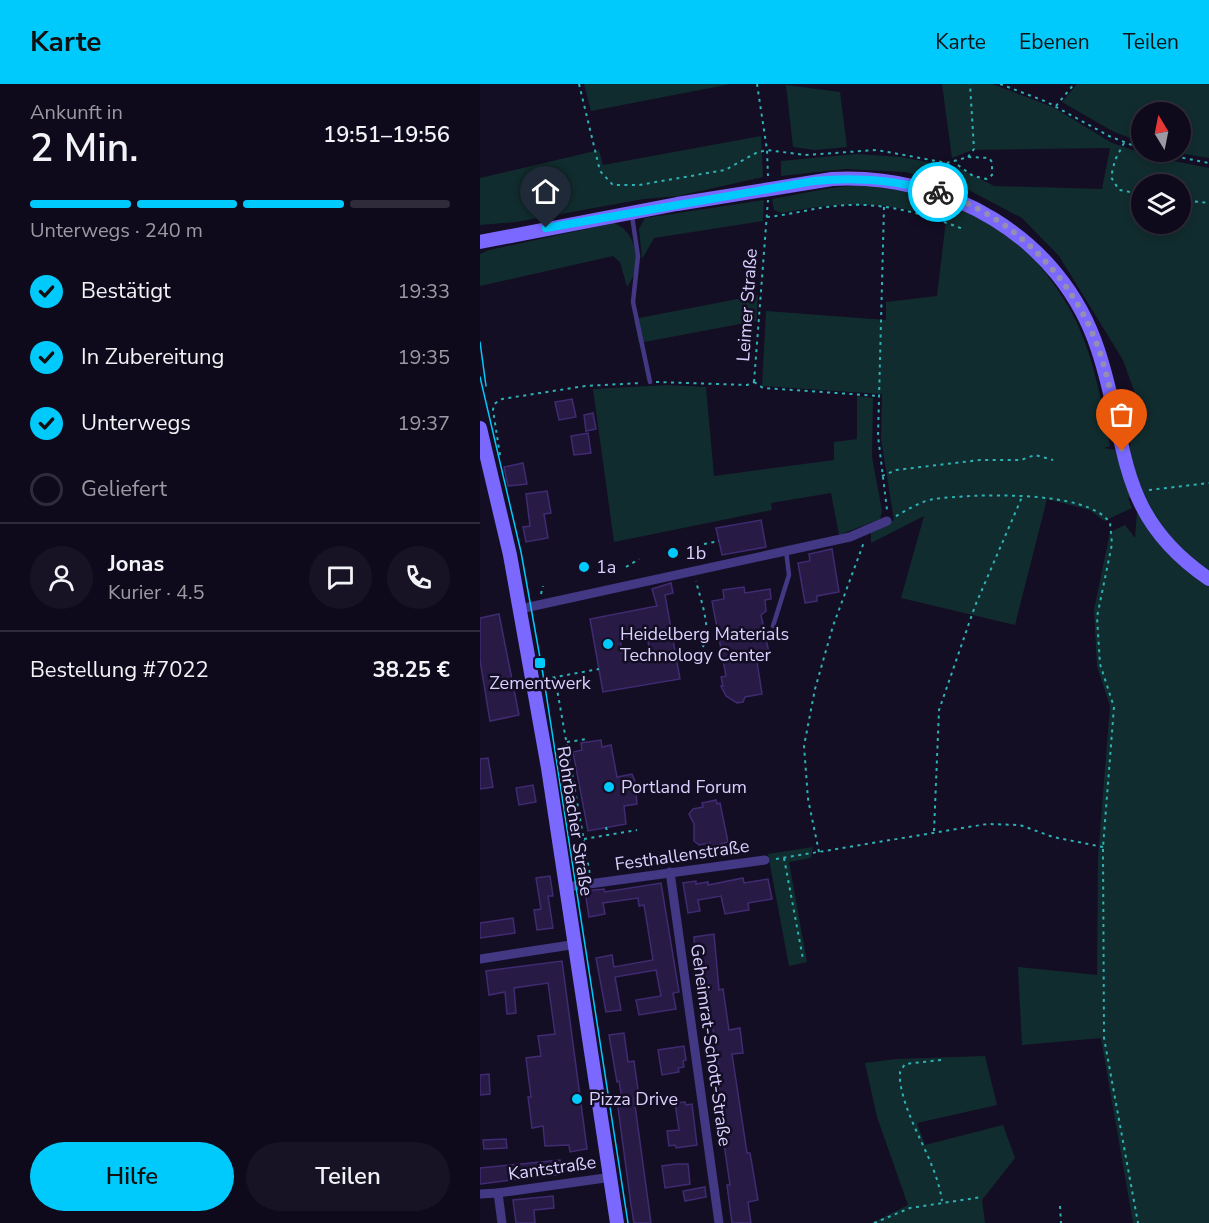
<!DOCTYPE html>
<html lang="de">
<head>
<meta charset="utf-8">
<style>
  body { margin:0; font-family:"Nunito Sans",sans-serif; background:#181324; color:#f1f3f6; height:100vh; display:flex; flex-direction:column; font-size:22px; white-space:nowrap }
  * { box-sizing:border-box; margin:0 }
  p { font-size:20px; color:#9b9aa3 }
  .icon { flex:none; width:33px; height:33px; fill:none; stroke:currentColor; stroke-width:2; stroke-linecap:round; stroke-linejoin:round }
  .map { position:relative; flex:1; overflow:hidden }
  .panel { display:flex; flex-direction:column; background:#0f0a1b; width:480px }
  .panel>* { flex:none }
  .needle { width:39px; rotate:350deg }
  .fabs { position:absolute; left:651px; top:18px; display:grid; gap:12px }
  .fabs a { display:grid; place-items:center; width:60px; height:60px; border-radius:50%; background:#0f0a1b; box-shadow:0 3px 9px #0003,0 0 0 2px #2f2b3a; font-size:30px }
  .pin { position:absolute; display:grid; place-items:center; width:51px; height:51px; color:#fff; margin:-62px -26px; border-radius:50% 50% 50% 0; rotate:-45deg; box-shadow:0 0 6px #0007 }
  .pin .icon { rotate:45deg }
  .courier { position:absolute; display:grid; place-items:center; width:60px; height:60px; margin:-30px; border:4px solid #00cafc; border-radius:50%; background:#fff; color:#222; box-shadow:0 2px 8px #0007 }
  .overview em { font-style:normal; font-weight:600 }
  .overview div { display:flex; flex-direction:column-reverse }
  .overview { display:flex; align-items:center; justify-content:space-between; height:102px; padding:0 30px }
  h1 { font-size:39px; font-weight:600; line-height:45px }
  .bar { display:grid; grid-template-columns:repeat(4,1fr); gap:9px 6px; align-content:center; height:72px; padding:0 30px }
  .bar i { height:8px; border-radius:4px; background:#2f2b3a }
  .bar .active { background:#00cafc }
  .bar p { grid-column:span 4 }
  .line { display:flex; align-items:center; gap:15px; padding:0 30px; border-top:2px solid #2f2b3a }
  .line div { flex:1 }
  .round { display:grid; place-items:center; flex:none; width:63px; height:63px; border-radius:32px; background:#181324 }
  ol { padding:0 30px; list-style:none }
  li { display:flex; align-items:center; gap:18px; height:66px }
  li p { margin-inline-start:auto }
  li .icon { padding:6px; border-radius:50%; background:#00cafc; color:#111; stroke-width:4 }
  li:last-child { color:#9b9aa3 }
  li i { width:33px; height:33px; border:3px solid #2f2b3a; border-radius:50% }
  .button { display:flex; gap:12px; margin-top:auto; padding:12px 30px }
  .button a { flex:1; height:69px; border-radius:36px; background:#00cafc; color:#111; font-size:24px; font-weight:600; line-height:69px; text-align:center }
  .button a+a { background:#181324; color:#f1f3f6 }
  header { display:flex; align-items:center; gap:36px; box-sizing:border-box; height:84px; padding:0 30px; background:#00cafc; color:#111 }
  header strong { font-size:28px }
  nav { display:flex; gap:33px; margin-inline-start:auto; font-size:21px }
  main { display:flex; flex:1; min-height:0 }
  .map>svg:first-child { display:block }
  .green { fill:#112c2e; fill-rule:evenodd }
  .building { fill:#271a45; stroke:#402b72; stroke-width:1.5; fill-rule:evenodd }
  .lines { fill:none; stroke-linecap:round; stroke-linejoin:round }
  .path { stroke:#2db2b7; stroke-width:2; stroke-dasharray:3 4.5; stroke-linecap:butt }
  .lane { stroke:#423884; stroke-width:4.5 }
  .street { stroke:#423884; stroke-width:9 }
  .secondary { stroke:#7a68ff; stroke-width:14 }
  .tram { stroke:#00cafc; stroke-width:1.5 }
  .done { stroke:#958db2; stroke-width:6; stroke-dasharray:0 10.8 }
  .route { stroke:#00cafc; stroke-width:8 }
  .poi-dot { fill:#00cafc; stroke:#140e24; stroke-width:2 }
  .labels { text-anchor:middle; stroke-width:5; stroke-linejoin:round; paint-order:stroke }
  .street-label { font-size:18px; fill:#dad1ff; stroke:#140e24 }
  .poi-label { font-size:18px; fill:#dad1ff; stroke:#140e24; text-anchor:start }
</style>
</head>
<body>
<header>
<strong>Karte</strong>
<nav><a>Karte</a><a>Ebenen</a><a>Teilen</a></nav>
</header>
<main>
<section class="panel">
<div class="overview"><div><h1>2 Min.</h1><p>Ankunft in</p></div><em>19:51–19:56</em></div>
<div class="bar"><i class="active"></i><i class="active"></i><i class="active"></i><i></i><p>Unterwegs · 240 m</p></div>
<ol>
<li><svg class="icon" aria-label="check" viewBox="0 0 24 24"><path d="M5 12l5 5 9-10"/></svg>Bestätigt<p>19:33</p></li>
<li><svg class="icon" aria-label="check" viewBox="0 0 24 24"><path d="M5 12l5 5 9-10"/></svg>In Zubereitung<p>19:35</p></li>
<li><svg class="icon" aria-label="check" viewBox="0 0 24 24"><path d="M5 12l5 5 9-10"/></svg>Unterwegs<p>19:37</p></li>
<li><i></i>Geliefert</li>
</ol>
<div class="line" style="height:108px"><a class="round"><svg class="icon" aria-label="person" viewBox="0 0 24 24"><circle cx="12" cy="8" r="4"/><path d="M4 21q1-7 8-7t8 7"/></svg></a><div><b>Jonas</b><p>Kurier · 4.5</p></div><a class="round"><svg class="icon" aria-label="chat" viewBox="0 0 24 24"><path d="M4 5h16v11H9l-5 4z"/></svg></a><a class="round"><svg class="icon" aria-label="phone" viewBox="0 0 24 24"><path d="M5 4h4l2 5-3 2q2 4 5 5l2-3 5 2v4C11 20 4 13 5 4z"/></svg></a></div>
<div class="line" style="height:78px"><div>Bestellung #7022</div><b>38.25 €</b></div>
<div class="button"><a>Hilfe</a><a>Teilen</a></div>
</section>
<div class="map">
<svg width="729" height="1139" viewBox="0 0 729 1139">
  <rect width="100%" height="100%" fill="#140e24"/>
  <g class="green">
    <polygon points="104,0 251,0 111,27"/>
    <path d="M462 0H512L573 23 632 59 674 73 729 84V1139H653L621 954 542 961 538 883 617 891 618 773 630 622 617 582 614 526 630 448 645 441 655 454 658 414H648L652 424 624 437 610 426 567 415 535 541 421 514 444 432 391 459V448L414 436 401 355 402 310 282 302 286 227 406 236V218L457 212 466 136C411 117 359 117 302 129L294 126 292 115C327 109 365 98 401 102 442 106 494 125 528 150 553 168 584 211 597 239 615 278 622 321 630 362L624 364 649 368 657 315 643 276 579 172 542 134 485 104 425 88 365 85 301 92V77L376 70 421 73 479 84 514 102 622 105 630 64 492 66 472 74ZM662 100H700V140H662Z"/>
    <polygon points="597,0 729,0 729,74 692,68 700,68 700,28 662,28 661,58 634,48 582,18"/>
    <polygon points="306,1 360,8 367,63 335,66 313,63"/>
    <polygon points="281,52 283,93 198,112 164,115 36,138 0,141 0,94 119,66 123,81"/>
    <polygon points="284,116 283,137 174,154 162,175 159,145 165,134"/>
    <path d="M134 139C151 145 159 167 156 185 155 191 150 198 147 203L140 178 133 172 0 202V170L9 166Z"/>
    <polygon points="278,211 276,237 159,259 154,235"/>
    <polygon points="187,301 226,303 234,392 354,376 354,358 377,355 377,312 393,314 392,373 402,427 400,435 359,451 351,409 291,419 292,426 134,458 113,305"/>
    <polygon points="333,763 331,774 309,778 327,878 309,882 288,770"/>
    <polygon points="505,972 517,1021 437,1039 445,1061 523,1041 535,1074 502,1116 505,1139 392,1139 428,1121 397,1033 385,979 416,975"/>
  </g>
  <g class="building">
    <polygon points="92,315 96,333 79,336 75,318"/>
    <polygon points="113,329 116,345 106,347 104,331"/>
    <polygon points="108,349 111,369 94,371 91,352"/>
    <polygon points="43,379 47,400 28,402 24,383"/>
    <polygon points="67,407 71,429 64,430 68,454 46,458 43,443 50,442 46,410"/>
    <polygon points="281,436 286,463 242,471 236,444"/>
    <polygon points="352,465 359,508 337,512 337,517 325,519 318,479 330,477 329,470"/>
    <path d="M191 499 193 509 185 511 200 595 123 608 110 535 177 522 172 505ZM166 549 170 567 143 572 140 554Z"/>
    <polygon points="264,503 265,509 290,505 291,515 285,516 286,527 281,531 289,569 276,571 282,610 265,613 263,618 257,619 246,612 241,602 243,602 241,593 246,592 232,517 244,515 243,506"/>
    <polygon points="19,530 39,631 10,637 0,576 0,534"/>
    <polygon points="121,656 122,663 131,661 137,693 152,690 159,707 156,708 157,720 144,722 146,740 108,747 93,668 102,666 101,659"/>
    <polygon points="8,674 13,703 0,705 0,675"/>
    <polygon points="53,701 56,718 39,721 36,704"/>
    <polygon points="236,716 237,720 240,719 248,758 231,763 230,759 219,761 214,757 214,740 209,730 213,725 223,723 222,719"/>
    <polygon points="70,792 73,812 68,812 73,844 57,846 54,826 61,825 56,794"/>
    <polygon points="263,794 264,799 288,795 292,815 268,819 269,826 245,830 241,812 218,816 220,827 208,829 203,799 216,797 216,800 228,798 228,801"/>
    <polygon points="181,799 199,908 193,909 196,925 159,931 156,916 181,912 176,886 135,893 141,926 126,928 116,874 132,871 134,883 173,876 164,821 159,822 158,814 123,819 125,830 109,833 105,807 124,805 125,808"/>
    <polygon points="33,834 35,849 0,854 0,839"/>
    <polygon points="234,850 239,906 243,905 249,946 260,944 263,969 252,970 267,1069 270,1069 278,1116 268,1118 271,1139 252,1139 247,1101 250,1101 233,985 239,984 232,939 223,941 218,909 214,853"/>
    <polygon points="82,877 107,1065 90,1068 89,1061 65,1062 63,1042 52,1044 50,1028 48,1013 51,1013 46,974 61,972 58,952 75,950 68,899 34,904 36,929 27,930 25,908 9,911 6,887"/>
    <polygon points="144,949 148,978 154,977 159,1013 154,1014 171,1139 154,1139 151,1121 137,1016 142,1015 139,997 137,998 129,951"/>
    <polygon points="204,962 206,976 203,977 204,983 198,984 199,988 182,991 178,966"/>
    <polygon points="9,990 10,1010 0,1011 0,991"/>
    <polygon points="205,1018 206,1021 212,1020 217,1061 196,1064 195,1061 189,1062 187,1047 199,1046 195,1019"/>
    <polygon points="26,1055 27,1064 4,1065 3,1056"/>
    <polygon points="80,1076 82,1090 0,1100 0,1084"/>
    <polygon points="196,1080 208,1080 210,1100 185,1104 182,1082"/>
    <polygon points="225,1103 226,1113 205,1117 203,1107"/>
    <polygon points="73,1112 74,1124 54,1126 55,1139 36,1139 33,1116"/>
  </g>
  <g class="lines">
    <g class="path">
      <polyline points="99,0 120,87 133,101 159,101 245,86 276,69 287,66 325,71 397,66 467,79 488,73 509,74 512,78 512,91 507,95 493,92 475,79"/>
      <polyline points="277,0 287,66 288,92"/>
      <polyline points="520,0 567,18 629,52 662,65"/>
      <polyline points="576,22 594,0"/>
      <polyline points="644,59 635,76 631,93 639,106 662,110"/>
      <polyline points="673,68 729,79"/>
      <polyline points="488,73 494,65 490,0"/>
      <polyline points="700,116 729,119"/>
      <polyline points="404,123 398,352 407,426"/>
      <path d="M287 133C310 131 333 124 356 122 400 117 442 129 483 145"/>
      <polyline points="176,298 267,301 274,298"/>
      <polyline points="274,298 288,116"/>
      <polyline points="274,298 283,304 400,312"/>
      <polyline points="20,371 13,326 14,320 22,315 105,302 161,299"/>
      <polyline points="402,392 416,386 500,376 541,376 555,371 573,376"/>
      <polyline points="669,406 729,399"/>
      <path d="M416 432C427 426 441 417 454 415 492 410 608 405 630 439L632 460 617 533 620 580 634 623 623 763 624 954 658 1139"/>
      <polyline points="224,460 239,457"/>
      <polyline points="146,483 159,475"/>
      <polyline points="61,510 63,502"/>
      <path d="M196 574C202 573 210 572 215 570 238 559 220 515 216 497"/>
      <polyline points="75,594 110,791"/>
      <polyline points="65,595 119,585"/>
      <polyline points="87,658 107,655"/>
      <polyline points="126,743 128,751"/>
      <polyline points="454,747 459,626 495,522 542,413"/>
      <polyline points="104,755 157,746"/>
      <polyline points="339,768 328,715 324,662 335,605 353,542 384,458"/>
      <polyline points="304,774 323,875"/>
      <polyline points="296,775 507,740 540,741 573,753 623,763"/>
      <path d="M461 976 425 980 420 988V997C426 1039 456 1075 462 1117"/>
      <polyline points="580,1122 581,1139"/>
      <polyline points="394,1139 430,1124 502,1113"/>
    </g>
    <g class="lane">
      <polyline points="152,132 158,172 153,218 170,298"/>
      <polyline points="293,542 309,491 306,466"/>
    </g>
    <g class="street">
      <polyline points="40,525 370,453 407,437"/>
      <polyline points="190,788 239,1139"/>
      <polyline points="87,803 285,776"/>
      <polyline points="0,875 97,860"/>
      <polyline points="18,1109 132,1093"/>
      <polyline points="0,1110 18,1109 22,1139"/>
    </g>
    <g class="secondary">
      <path d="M0 158 197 120 352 95C467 89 581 152 618 266 650 362 634 430 729 495"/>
      <polyline points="0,344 30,471 68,684 137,1139"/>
    </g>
    <g class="tram">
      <polyline points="0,258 6,302"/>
      <polyline points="0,293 41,468 64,596 148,1139"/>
    </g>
  </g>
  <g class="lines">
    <path class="done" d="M458 108C524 128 583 183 611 246 628 283 634 327 642 367"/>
    <path class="route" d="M66 144 334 97C375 93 418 96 458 108"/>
  </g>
  <g class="poi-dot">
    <circle cx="193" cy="469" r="6"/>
    <circle cx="104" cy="483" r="6"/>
    <circle cx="128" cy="560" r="6"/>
    <rect x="54" y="573" width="12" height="12" rx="3"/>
    <circle cx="129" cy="703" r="6"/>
    <circle cx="97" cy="1015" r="6"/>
  </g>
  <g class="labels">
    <g class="street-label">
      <text transform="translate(267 221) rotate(-86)" y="6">Leimer Straße</text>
      <text transform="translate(95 737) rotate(81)" y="6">Rohrbacher Straße</text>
      <text transform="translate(202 771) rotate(-8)" y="6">Festhallenstraße</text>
      <text transform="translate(231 961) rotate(82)" y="6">Geheimrat-Schott-Straße</text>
      <text transform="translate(72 1084) rotate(-8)" y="6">Kantstraße</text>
    </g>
    <g class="poi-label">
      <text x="205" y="475">1b</text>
      <text x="116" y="489">1a</text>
      <text x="140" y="556">Heidelberg Materials<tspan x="140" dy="21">Technology Center</tspan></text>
      <text x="60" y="605" text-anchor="middle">Zementwerk</text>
      <text x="141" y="709">Portland Forum</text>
      <text x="109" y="1021">Pizza Drive</text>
    </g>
  </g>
</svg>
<div class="fabs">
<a><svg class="needle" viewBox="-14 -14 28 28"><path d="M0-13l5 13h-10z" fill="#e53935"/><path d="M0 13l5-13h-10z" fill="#9b9aa3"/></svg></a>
<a><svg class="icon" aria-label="layers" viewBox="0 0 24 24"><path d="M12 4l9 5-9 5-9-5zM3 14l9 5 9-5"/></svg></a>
</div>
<div class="pin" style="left:642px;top:367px;background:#ea580c"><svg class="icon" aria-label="bag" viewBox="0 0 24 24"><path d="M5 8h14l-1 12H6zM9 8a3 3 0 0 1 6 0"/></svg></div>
<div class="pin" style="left:66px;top:144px;background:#1f2937"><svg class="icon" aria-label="home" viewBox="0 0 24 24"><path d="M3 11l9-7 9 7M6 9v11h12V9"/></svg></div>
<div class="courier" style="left:458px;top:108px"><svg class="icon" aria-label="bike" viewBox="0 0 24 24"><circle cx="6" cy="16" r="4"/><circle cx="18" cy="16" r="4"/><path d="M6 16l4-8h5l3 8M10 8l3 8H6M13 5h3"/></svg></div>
</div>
</main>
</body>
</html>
